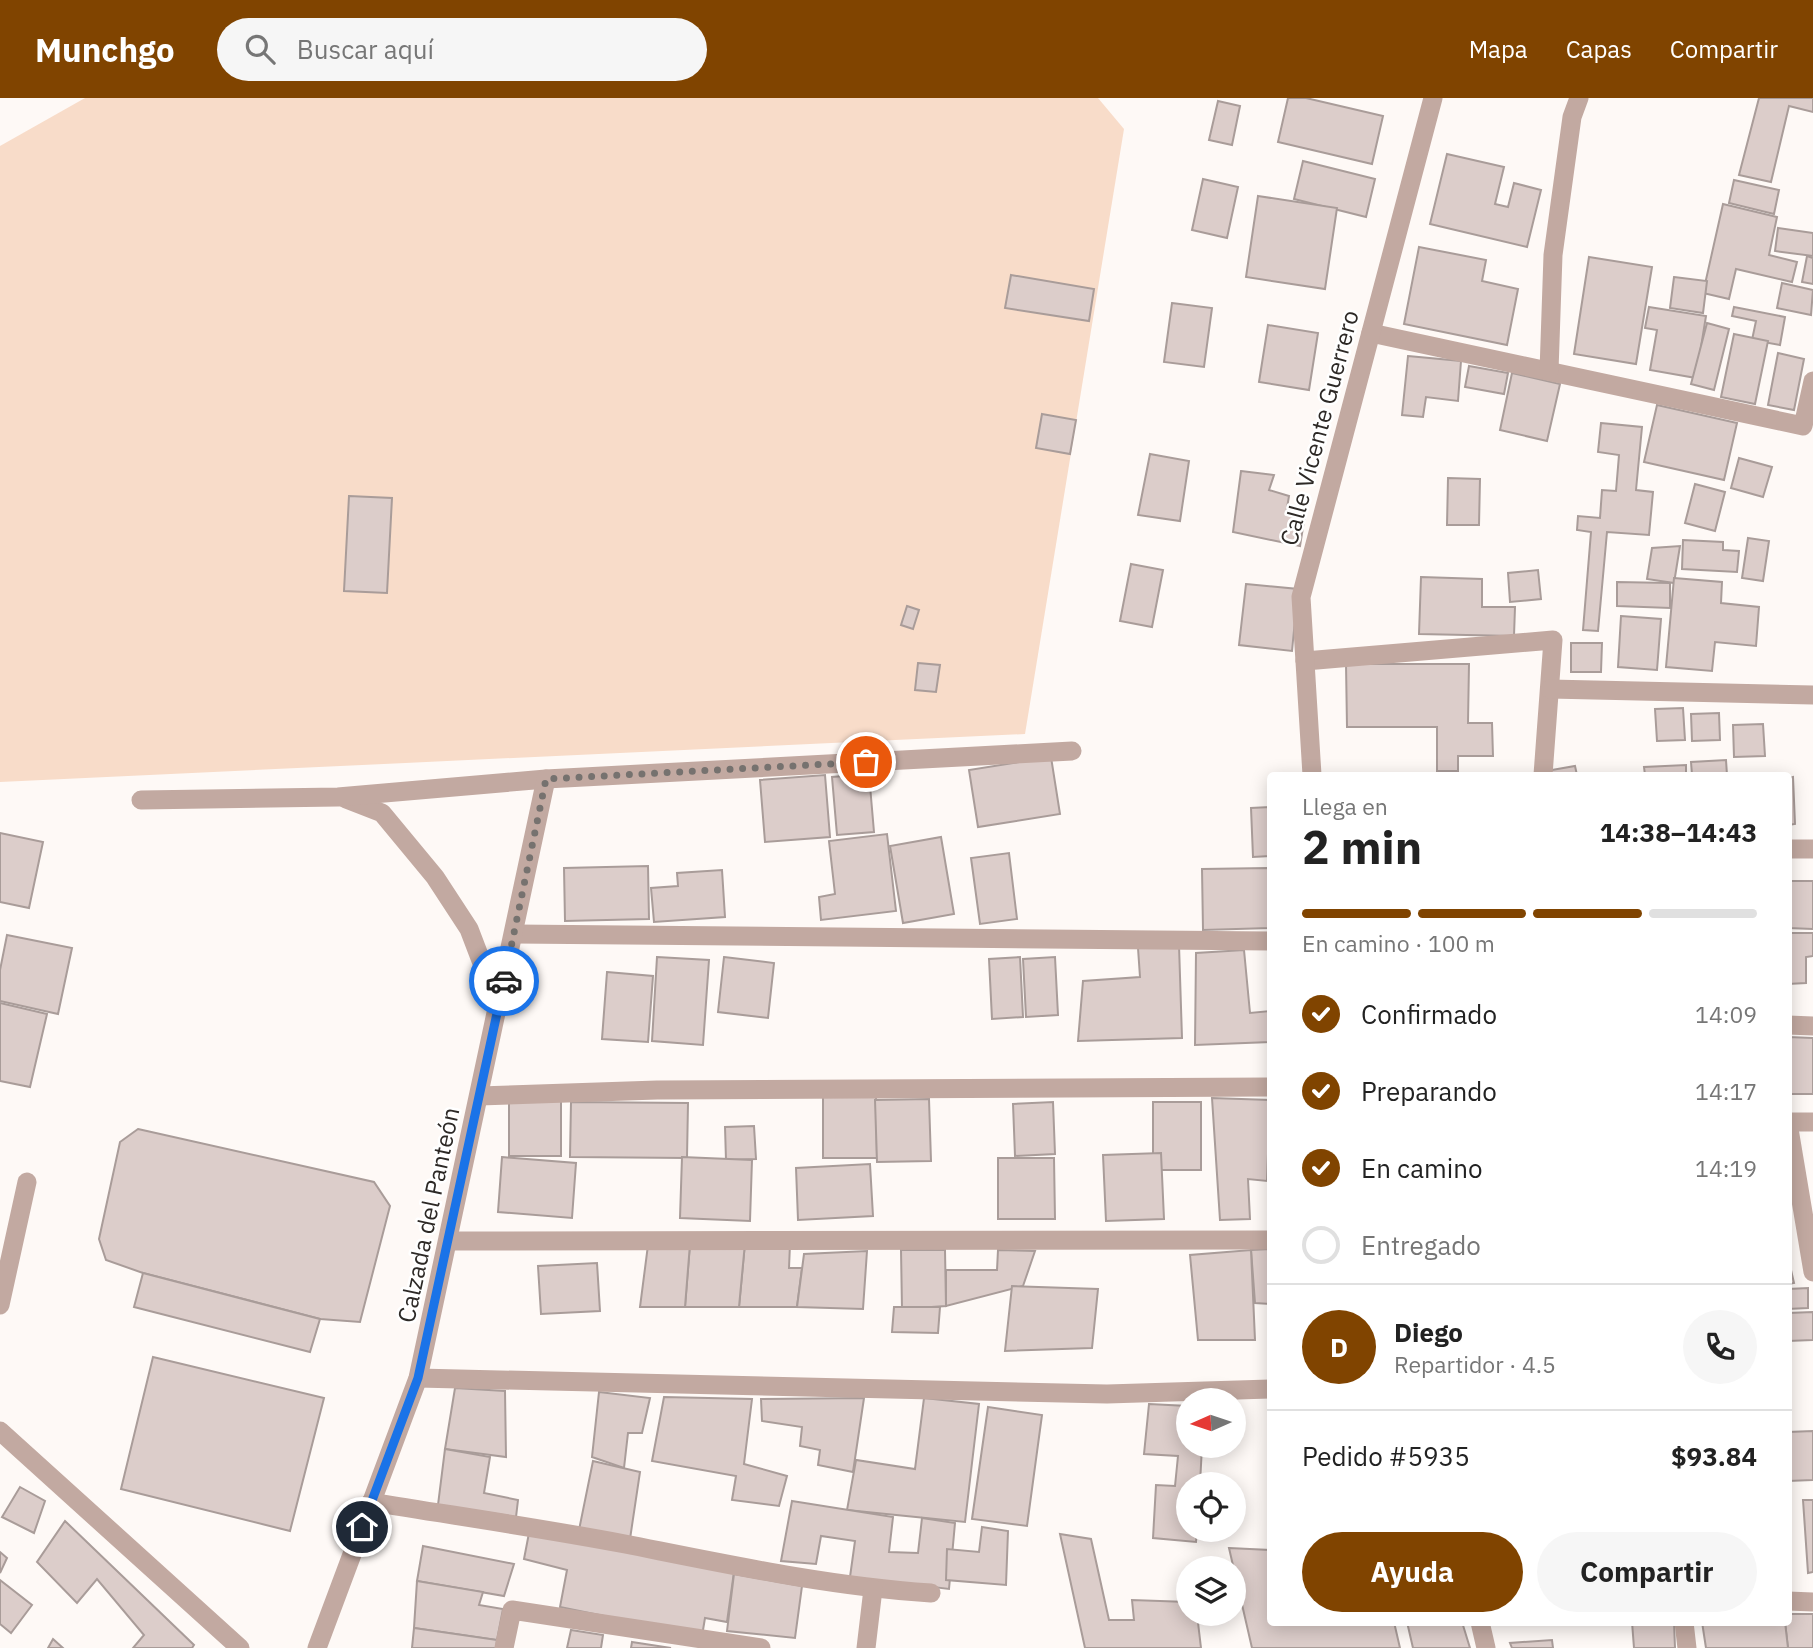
<!DOCTYPE html>
<html lang="es">
<head>
<meta charset="utf-8">
<style>
  body { margin:0; font-family:"IBM Plex Sans",sans-serif; background:#f6f6f6; color:#222; height:100vh; display:flex; flex-direction:column; font-size:26px; white-space:nowrap }
  * { box-sizing:border-box; margin:0 }
  p { font-size:23px; color:#767676 }
  .icon { flex:none; width:38px; height:38px; fill:none; stroke:currentColor; stroke-width:2; stroke-linecap:round; stroke-linejoin:round }
  .map { position:relative; flex:1; overflow:hidden }
  .panel { position:absolute; left:1267px; top:674px; width:525px; height:854px; display:flex; flex-direction:column; background:#fff; border-radius:7px; box-shadow:0 4px 18px #0003 }
  .panel>* { flex:none }
  .needle { width:46px; rotate:267deg }
  .fabs { position:absolute; left:1176px; top:1290px; display:grid; gap:14px }
  .fabs a { display:grid; place-items:center; width:70px; height:70px; border-radius:50%; background:#fff; box-shadow:0 4px 18px #0003; font-size:35px }
  .pin { position:absolute; display:grid; place-items:center; width:60px; height:60px; color:#fff; margin:-30px; border:4px solid #fff; border-radius:50%; box-shadow:0 2px 7px #0007 }
  .courier { position:absolute; display:grid; place-items:center; width:70px; height:70px; margin:-35px; border:5px solid #1a73e8; border-radius:50%; background:#fff; color:#222; box-shadow:0 2px 9px #0007 }
  .overview em { font-style:normal; font-weight:700 }
  .overview div { display:flex; flex-direction:column-reverse }
  .overview { display:flex; align-items:center; justify-content:space-between; height:119px; padding:0 35px }
  h1 { font-size:46px; font-weight:700; line-height:52px }
  .bar { display:grid; grid-template-columns:repeat(4,1fr); gap:10px 7px; align-content:center; height:84px; padding:0 35px }
  .bar i { height:9px; border-radius:5px; background:#e0e0e0 }
  .bar .current { background:#804400 }
  .bar p { grid-column:span 4 }
  .line { display:flex; align-items:center; gap:18px; padding:0 35px; border-top:2px solid #e0e0e0 }
  .line div { flex:1 }
  .round { display:grid; place-items:center; flex:none; width:74px; height:74px; border-radius:37px; background:#f6f6f6 }
  ol { padding:0 35px; list-style:none }
  li { display:flex; align-items:center; gap:21px; height:77px }
  li p { margin-inline-start:auto }
  li .icon { padding:7px; border-radius:50%; background:#804400; color:#fff; stroke-width:4 }
  li:last-child { color:#767676 }
  li i { width:38px; height:38px; border:4px solid #e0e0e0; border-radius:50% }
  .action { display:flex; gap:14px; margin-top:auto; padding:14px 35px }
  .action a { flex:1; height:80px; border-radius:42px; background:#804400; color:#fff; font-size:28px; font-weight:700; line-height:80px; text-align:center }
  .action a+a { background:#f6f6f6; color:#222 }
  header { display:flex; align-items:center; gap:42px; box-sizing:border-box; height:98px; padding:0 35px; background:#804400; color:#fff }
  header strong { font-size:33px }
  nav { display:flex; gap:38px; margin-inline-start:auto; font-size:24px }
  .search { width:490px; height:63px; background:#f6f6f6; display:flex; align-items:center; gap:18px; box-sizing:border-box; padding:0 24px; border-radius:38px; color:#767676; font-size:26px }
  .map>svg:first-child { display:block }
  .green { fill:#f8dcc9 }
  .building { fill:#dccdca; stroke:#a99c99; stroke-width:2 }
  .lines { fill:none; stroke-linecap:round; stroke-linejoin:round }
  .minor { stroke:#c2a9a1; stroke-width:19 }
  .done { stroke:#76726f; stroke-width:7; stroke-dasharray:0 12.6 }
  .route { stroke:#1a73e8; stroke-width:9 }
  .labels { text-anchor:middle; stroke-width:5; stroke-linejoin:round; paint-order:stroke }
  .street-label { font-size:24px; fill:#2d2926; stroke:#fff }
</style>
</head>
<body>
<header>
<strong>Munchgo</strong>
<div class="search"><svg class="icon" aria-label="search" viewBox="0 0 24 24"><circle cx="10" cy="10" r="6"/><path d="M15 15l6 6"/></svg>Buscar aquí</div>
<nav><a>Mapa</a><a>Capas</a><a>Compartir</a></nav>
</header>
<div class="map">
<svg width="1813" height="1550" viewBox="0 0 1813 1550">
  <rect width="100%" height="100%" fill="#fef9f6"/>
  <polygon class="green" points="85,0 1098,0 1124,31 1025,636 0,684 0,48"/>
  <g class="building">
    <polygon points="1288,0 1306,0 1383,18 1372,66 1278,44"/>
    <polygon points="1759,0 1813,0 1813,14 1789,8 1771,84 1739,77"/>
    <polygon points="1218,3 1240,8 1232,47 1209,42"/>
    <polygon points="1447,56 1504,69 1495,106 1508,109 1514,85 1541,92 1527,149 1430,126"/>
    <polygon points="1303,63 1375,81 1366,119 1294,101"/>
    <polygon points="1203,81 1238,89 1227,140 1192,132"/>
    <polygon points="1734,82 1779,92 1774,116 1729,105"/>
    <polygon points="1258,98 1337,110 1325,191 1246,179"/>
    <polygon points="1723,106 1777,119 1769,157 1797,164 1792,184 1736,171 1729,201 1703,195"/>
    <polygon points="1778,130 1813,135 1813,158 1775,153"/>
    <polygon points="1419,149 1486,162 1482,183 1518,191 1507,247 1404,226"/>
    <polygon points="1807,158 1813,160 1813,186 1802,184"/>
    <polygon points="1589,159 1652,169 1636,266 1574,256"/>
    <polygon points="1011,177 1094,191 1089,223 1005,210"/>
    <polygon points="1674,179 1707,183 1703,215 1670,210"/>
    <polygon points="1782,185 1813,192 1811,217 1777,210"/>
    <polygon points="1172,205 1212,210 1204,269 1164,264"/>
    <polygon points="1649,209 1706,218 1696,280 1650,272 1657,232 1645,230"/>
    <polygon points="1734,209 1785,219 1780,247 1752,242 1756,223 1732,218"/>
    <polygon points="1707,225 1729,231 1714,292 1691,286"/>
    <polygon points="1268,227 1318,235 1309,292 1259,284"/>
    <polygon points="1734,236 1768,243 1755,306 1721,299"/>
    <polygon points="1778,255 1804,261 1794,312 1768,307"/>
    <polygon points="1408,258 1461,263 1458,303 1426,299 1423,319 1402,317"/>
    <polygon points="1469,268 1508,275 1504,296 1465,289"/>
    <polygon points="1512,275 1560,286 1547,343 1500,332"/>
    <polygon points="1657,307 1737,325 1724,382 1644,364"/>
    <polygon points="1042,316 1076,322 1070,356 1036,350"/>
    <polygon points="1601,325 1642,329 1636,392 1653,394 1649,437 1607,434 1598,533 1583,532 1591,434 1577,432 1578,418 1600,420 1602,392 1616,393 1619,357 1598,354"/>
    <polygon points="1150,356 1189,363 1180,423 1138,417"/>
    <polygon points="1739,360 1772,369 1763,399 1731,390"/>
    <polygon points="1241,373 1274,377 1269,392 1289,398 1286,416 1305,417 1300,448 1233,434"/>
    <polygon points="1448,380 1480,381 1479,427 1447,427"/>
    <polygon points="1695,386 1725,394 1715,433 1685,425"/>
    <polygon points="349,398 392,400 387,495 344,493"/>
    <polygon points="1748,440 1769,443 1763,483 1742,480"/>
    <polygon points="1683,442 1723,444 1723,452 1739,453 1737,474 1682,471"/>
    <polygon points="1680,448 1674,485 1647,481 1652,450"/>
    <polygon points="1131,466 1163,472 1152,529 1120,523"/>
    <polygon points="1538,472 1541,501 1510,504 1508,475"/>
    <polygon points="1421,479 1482,481 1482,509 1515,509 1514,538 1419,536"/>
    <polygon points="1674,480 1722,484 1721,505 1759,509 1756,548 1715,544 1712,573 1666,569"/>
    <polygon points="1617,484 1670,485 1670,510 1617,508"/>
    <polygon points="1246,486 1298,491 1292,553 1239,547"/>
    <polygon points="907,508 919,512 913,531 901,527"/>
    <polygon points="1621,518 1661,521 1657,572 1618,569"/>
    <polygon points="1571,545 1602,545 1601,574 1571,574"/>
    <polygon points="918,565 940,567 936,594 915,592"/>
    <polygon points="1346,566 1469,566 1468,625 1492,625 1493,658 1458,658 1458,673 1437,673 1437,629 1347,629"/>
    <polygon points="1683,610 1685,642 1657,643 1655,611"/>
    <polygon points="1719,615 1720,642 1692,643 1691,616"/>
    <polygon points="1763,626 1765,658 1734,659 1733,627"/>
    <polygon points="1051,659 1060,716 978,729 969,672"/>
    <polygon points="1726,662 1727,677 1692,677 1691,664"/>
    <polygon points="1686,667 1686,677 1645,677 1644,669"/>
    <polygon points="1575,668 1577,677 1547,677 1546,673"/>
    <polygon points="869,676 874,734 837,737 832,679"/>
    <polygon points="825,677 830,739 765,744 760,682"/>
    <polygon points="1793,679 1795,726 1788,727 1788,680"/>
    <polygon points="1270,709 1270,758 1253,759 1251,710"/>
    <polygon points="0,735 43,744 29,810 0,804"/>
    <polygon points="887,736 896,813 821,822 819,799 835,796 829,743"/>
    <polygon points="941,739 954,816 903,825 890,748"/>
    <polygon points="1009,755 1017,821 980,826 971,760"/>
    <polygon points="648,768 649,821 565,823 564,770"/>
    <polygon points="1268,770 1270,830 1203,832 1202,771"/>
    <polygon points="722,772 725,819 654,824 651,790 678,788 677,775"/>
    <polygon points="1788,783 1813,783 1813,831 1788,830"/>
    <polygon points="1788,835 1813,835 1813,858 1806,859 1806,885 1788,886"/>
    <polygon points="7,837 72,850 58,916 0,903 0,872"/>
    <polygon points="1179,847 1182,940 1078,943 1083,883 1140,879 1138,850"/>
    <polygon points="1244,852 1250,915 1270,913 1270,944 1195,947 1196,855"/>
    <polygon points="657,859 709,862 703,947 652,943"/>
    <polygon points="724,859 774,865 768,920 718,914"/>
    <polygon points="1020,859 1023,919 992,921 989,861"/>
    <polygon points="1055,859 1058,917 1026,919 1023,861"/>
    <polygon points="607,874 653,878 648,944 602,941"/>
    <polygon points="0,905 47,916 30,989 0,983"/>
    <polygon points="1788,939 1813,940 1813,996 1788,996"/>
    <polygon points="823,998 876,998 877,1060 823,1060"/>
    <polygon points="1212,1000 1270,1002 1267,1083 1248,1081 1250,1121 1220,1122"/>
    <polygon points="929,1001 931,1063 877,1064 875,1002"/>
    <rect x="509" y="1002" width="52" height="56"/>
    <polygon points="571,1004 688,1005 687,1060 570,1059"/>
    <polygon points="1053,1004 1055,1056 1015,1058 1013,1006"/>
    <rect x="1153" y="1004" width="48" height="68"/>
    <polygon points="754,1028 756,1061 726,1062 725,1029"/>
    <polygon points="138,1031 374,1084 390,1108 360,1224 320,1221 143,1175 106,1162 99,1141 120,1044"/>
    <polygon points="1161,1055 1164,1121 1106,1123 1103,1057"/>
    <polygon points="502,1059 576,1065 572,1120 498,1114"/>
    <polygon points="682,1059 752,1062 750,1123 680,1120"/>
    <polygon points="998,1060 1054,1060 1055,1121 998,1121"/>
    <polygon points="870,1066 873,1118 798,1122 796,1070"/>
    <polygon points="745,1145 790,1146 789,1170 802,1170 797,1209 739,1209"/>
    <polygon points="745,1145 739,1209 685,1209 690,1146"/>
    <polygon points="690,1146 685,1209 640,1209 648,1147"/>
    <polygon points="1270,1151 1270,1206 1255,1205 1251,1152"/>
    <polygon points="901,1152 945,1152 946,1208 902,1211"/>
    <polygon points="998,1152 1035,1153 1023,1188 946,1208 946,1172 997,1172"/>
    <polygon points="1251,1152 1255,1242 1198,1242 1190,1157"/>
    <polygon points="867,1153 863,1211 797,1209 804,1156"/>
    <polygon points="1788,1159 1794,1185 1788,1186"/>
    <polygon points="597,1165 600,1213 541,1216 538,1168"/>
    <polygon points="143,1175 320,1221 310,1254 134,1209"/>
    <polygon points="1012,1188 1098,1191 1092,1250 1005,1253"/>
    <polygon points="1808,1190 1808,1210 1788,1211 1788,1191"/>
    <polygon points="894,1209 940,1209 938,1235 892,1234"/>
    <polygon points="1813,1214 1813,1242 1788,1243 1788,1215"/>
    <polygon points="153,1259 324,1300 290,1433 121,1391"/>
    <polygon points="455,1290 505,1293 506,1359 445,1351"/>
    <polygon points="599,1294 650,1300 642,1335 628,1335 624,1370 592,1359"/>
    <polygon points="664,1299 752,1301 744,1366 787,1378 779,1408 732,1402 736,1378 652,1363"/>
    <polygon points="864,1300 853,1374 818,1367 820,1352 800,1348 802,1329 762,1323 761,1301"/>
    <polygon points="924,1300 979,1306 965,1424 847,1412 856,1362 915,1371"/>
    <polygon points="1149,1306 1188,1308 1188,1348 1202,1348 1200,1386 1188,1386 1188,1432 1197,1432 1196,1444 1153,1440 1156,1387 1175,1388 1178,1358 1144,1356"/>
    <polygon points="988,1309 1042,1317 1027,1428 972,1421"/>
    <polygon points="1813,1333 1813,1382 1788,1383 1788,1334"/>
    <polygon points="445,1351 490,1359 484,1395 518,1402 516,1419 438,1407"/>
    <polygon points="593,1363 640,1374 630,1441 579,1432"/>
    <polygon points="20,1389 45,1403 34,1435 2,1419"/>
    <polygon points="1803,1402 1813,1402 1813,1474 1808,1475"/>
    <polygon points="792,1403 893,1419 889,1454 918,1455 922,1420 955,1425 949,1491 850,1479 855,1443 821,1438 816,1466 781,1463"/>
    <polygon points="65,1423 194,1547 192,1550 133,1550 144,1537 97,1481 77,1505 37,1464"/>
    <polygon points="982,1429 1008,1433 1006,1487 946,1482 947,1451 979,1454"/>
    <polygon points="529,1435 734,1474 727,1524 705,1520 702,1538 560,1509 567,1472 524,1461"/>
    <polygon points="1060,1436 1091,1441 1109,1522 1134,1522 1132,1502 1188,1504 1188,1516 1197,1516 1201,1550 1085,1550"/>
    <polygon points="423,1448 514,1466 504,1498 417,1483"/>
    <polygon points="1229,1450 1270,1452 1270,1524 1394,1524 1400,1550 1252,1550"/>
    <polygon points="0,1454 7,1460 0,1475"/>
    <polygon points="734,1476 802,1488 795,1540 727,1533"/>
    <polygon points="0,1482 32,1507 11,1535 0,1526"/>
    <polygon points="417,1483 483,1494 479,1507 503,1511 497,1542 414,1530"/>
    <polygon points="1788,1516 1813,1516 1813,1550 1788,1550 1785,1524 1788,1524"/>
    <polygon points="1407,1524 1462,1524 1470,1550 1413,1550"/>
    <polygon points="1632,1524 1674,1524 1675,1550 1634,1550"/>
    <polygon points="1702,1524 1785,1524 1788,1550 1706,1550"/>
    <polygon points="414,1530 497,1542 496,1550 412,1550"/>
    <polygon points="571,1532 603,1537 601,1550 567,1550"/>
    <polygon points="53,1541 63,1550 48,1550"/>
    <polygon points="1552,1542 1553,1550 1512,1550 1510,1545"/>
    <polygon points="632,1544 671,1550 631,1550"/>
  </g>
  <g class="lines">
    <g class="minor">
      <polyline points="1371,235 1803,328 1813,283"/>
      <polyline points="1549,273 1553,157 1572,19 1579,0"/>
      <polyline points="1305,563 1553,542 1543,677"/>
      <polyline points="1550,591 1813,597"/>
      <polyline points="1312,677 1301,499 1433,0"/>
      <polyline points="346,701 382,715 435,779 469,831 498,907"/>
      <polyline points="141,702 338,699 546,681 1072,653"/>
      <polyline points="1788,751 1813,751"/>
      <polyline points="515,836 1270,843"/>
      <polyline points="1788,927 1813,928"/>
      <polyline points="479,998 657,992 1270,989"/>
      <polyline points="1788,1024 1813,1024"/>
      <polyline points="1788,1025 1813,1174"/>
      <polyline points="450,1143 1270,1142"/>
      <polyline points="0,1207 27,1084"/>
      <polyline points="418,1280 1107,1296 1270,1291"/>
      <polyline points="0,1333 240,1550"/>
      <path d="M371 1404C456 1418 541 1430 625 1446 726 1466 827 1488 931 1495"/>
      <polyline points="1788,1503 1813,1504"/>
      <polyline points="1480,1524 1486,1550"/>
      <polyline points="1684,1524 1687,1550"/>
      <polyline points="317,1550 418,1280 546,681"/>
      <polyline points="504,1550 512,1512 761,1550"/>
      <polyline points="866,1550 873,1491"/>
    </g>
  </g>
  <g class="lines">
    <polyline class="done" points="504,883 546,681 866,664"/>
    <polyline class="route" points="362,1429 418,1280 504,883"/>
  </g>
  <g class="labels">
    <g class="street-label">
      <text transform="translate(1320 330) rotate(-75)" y="8">Calle Vicente Guerrero</text>
      <text transform="translate(429 1117) rotate(-78)" y="8">Calzada del Panteón</text>
    </g>
  </g>
</svg>
<div class="fabs">
<a><svg class="needle" viewBox="-14 -14 28 28"><path d="M0-13l5 13h-10z" fill="#e53935"/><path d="M0 13l5-13h-10z" fill="#767676"/></svg></a>
<a><svg class="icon" aria-label="locate" viewBox="0 0 24 24"><circle cx="12" cy="12" r="6"/><path d="M12 2v4M12 18v4M2 12h4M18 12h4"/></svg></a>
<a><svg class="icon" aria-label="layers" viewBox="0 0 24 24"><path d="M12 4l9 5-9 5-9-5zM3 14l9 5 9-5"/></svg></a>
</div>
<div class="pin" style="left:866px;top:664px;background:#ea580c"><svg class="icon" aria-label="bag" viewBox="0 0 24 24"><path d="M5 8h14l-1 12H6zM9 8a3 3 0 0 1 6 0"/></svg></div>
<div class="pin" style="left:362px;top:1429px;background:#1f2937"><svg class="icon" aria-label="home" viewBox="0 0 24 24"><path d="M3 11l9-7 9 7M6 9v11h12V9"/></svg></div>
<div class="courier" style="left:504px;top:883px"><svg class="icon" aria-label="car" viewBox="0 0 24 24"><path d="M5 17H2v-5l4-1 3-4h7l3 4 3 1v5h-3M9 17h6M6 11h13"/><circle cx="7" cy="17" r="2"/><circle cx="17" cy="17" r="2"/></svg></div>
<section class="panel">
<div class="overview"><div><h1>2 min</h1><p>Llega en</p></div><em>14:38–14:43</em></div>
<div class="bar"><i class="current"></i><i class="current"></i><i class="current"></i><i></i><p>En camino · 100 m</p></div>
<ol>
<li><svg class="icon" aria-label="check" viewBox="0 0 24 24"><path d="M5 12l5 5 9-10"/></svg>Confirmado<p>14:09</p></li>
<li><svg class="icon" aria-label="check" viewBox="0 0 24 24"><path d="M5 12l5 5 9-10"/></svg>Preparando<p>14:17</p></li>
<li><svg class="icon" aria-label="check" viewBox="0 0 24 24"><path d="M5 12l5 5 9-10"/></svg>En camino<p>14:19</p></li>
<li><i></i>Entregado</li>
</ol>
<div class="line" style="height:126px"><b class="round" style="background:#804400;color:#fff">D</b><div><b>Diego</b><p>Repartidor · 4.5</p></div><a class="round"><svg class="icon" aria-label="phone" viewBox="0 0 24 24"><path d="M5 4h4l2 5-3 2q2 4 5 5l2-3 5 2v4C11 20 4 13 5 4z"/></svg></a></div>
<div class="line" style="height:91px"><div>Pedido #5935</div><b>$93.84</b></div>
<div class="action"><a>Ayuda</a><a>Compartir</a></div>
</section>
</div>
</body>
</html>
